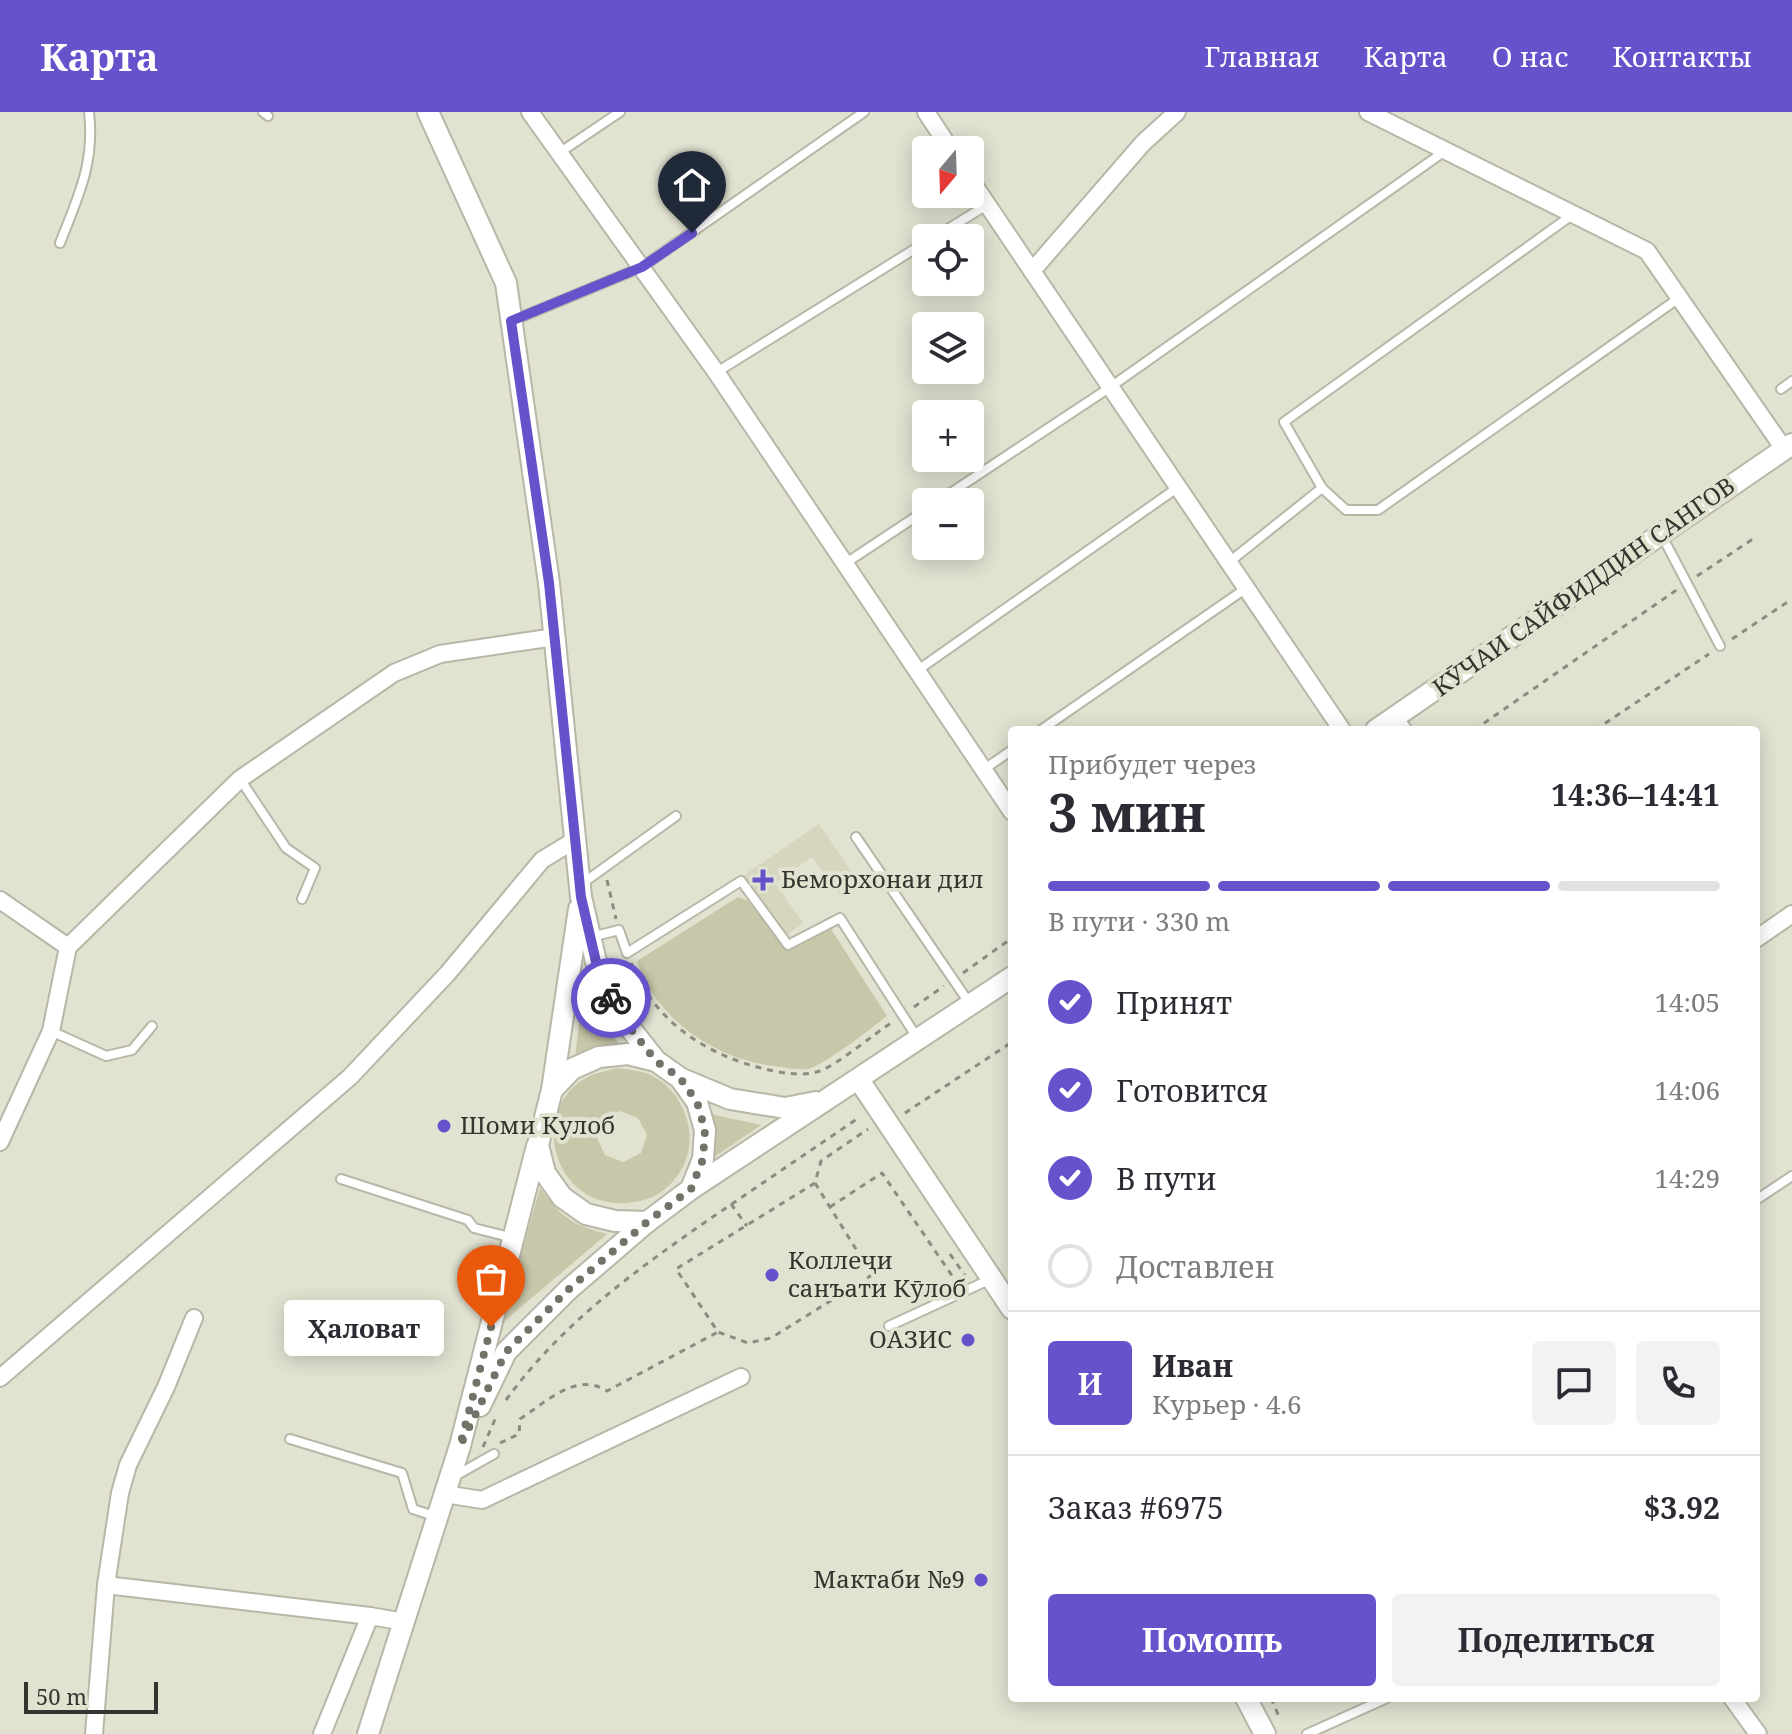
<!DOCTYPE html>
<html lang="ru">
<head>
<meta charset="utf-8">
<style>
  body { margin:0; font-family:"Noto Serif",serif; background:#f2f2f3; color:#2b2b33; height:100vh; display:flex; flex-direction:column; font-size:30px; white-space:nowrap }
  * { box-sizing:border-box; margin:0 }
  p { font-size:26px; color:#7c7c81 }
  .icon { flex:none; width:44px; height:44px; fill:none; stroke:currentColor; stroke-width:2; stroke-linecap:round; stroke-linejoin:round }
  .map { position:relative; flex:1; overflow:hidden }
  .details { position:absolute; left:1008px; top:614px; width:752px; height:976px; display:flex; flex-direction:column; background:#fff; border-radius:8px; box-shadow:0 4px 20px #0003 }
  .details>* { flex:none }
  .needle { width:52px; rotate:199deg }
  .buttons { position:absolute; left:912px; top:24px; display:grid; gap:16px }
  .buttons a { display:grid; place-items:center; width:72px; height:72px; border-radius:8px; background:#fff; box-shadow:0 4px 20px #0003; font-size:40px }
  .scale { position:absolute; left:24px; bottom:20px; width:134px; box-sizing:border-box; padding-left:8px; border:4px solid #35352f; border-top:0; font-size:22px; line-height:28px; white-space:nowrap; color:#35352f; -webkit-text-stroke:6px #e2e2d1; paint-order:stroke }
  .pin { position:absolute; display:grid; place-items:center; width:68px; height:68px; color:#fff; margin:-82px -34px; border-radius:50% 50% 50% 0; rotate:-45deg; box-shadow:0 0 8px #0007 }
  .pin .icon { rotate:45deg }
  .courier { position:absolute; display:grid; place-items:center; width:80px; height:80px; margin:-40px; border:6px solid #6553cc; border-radius:50%; background:#fff; color:#222; box-shadow:0 2px 10px #0007 }
  .bubble { position:absolute; height:56px; border-radius:8px; background:#fff; box-shadow:0 4px 20px #0003; font-size:26px; font-weight:700; line-height:56px; text-align:center }
  .head em { font-style:normal; font-weight:700 }
  .head div { display:flex; flex-direction:column-reverse }
  .head { display:flex; align-items:center; justify-content:space-between; height:136px; padding:0 40px }
  h1 { font-size:52px; font-weight:700; line-height:60px }
  .bar { display:grid; grid-template-columns:repeat(4,1fr); gap:12px 8px; align-content:center; height:96px; padding:0 40px }
  .bar i { height:10px; border-radius:6px; background:#e1e1e2 }
  .bar .selected { background:#6553cc }
  .bar p { grid-column:span 4 }
  .line { display:flex; align-items:center; gap:20px; padding:0 40px; border-top:2px solid #e1e1e2 }
  .line div { flex:1 }
  .round { display:grid; place-items:center; flex:none; width:84px; height:84px; border-radius:8px; background:#f2f2f3 }
  ol { padding:0 40px; list-style:none }
  li { display:flex; align-items:center; gap:24px; height:88px }
  li p { margin-inline-start:auto }
  li .icon { padding:8px; border-radius:50%; background:#6553cc; color:#fff; stroke-width:4 }
  li:last-child { color:#7c7c81 }
  li i { width:44px; height:44px; border:4px solid #e1e1e2; border-radius:50% }
  .cta { display:flex; gap:16px; margin-top:auto; padding:16px 40px }
  .cta a { flex:1; height:92px; border-radius:8px; background:#6553cc; color:#fff; font-size:32px; font-weight:700; line-height:92px; text-align:center }
  .cta a+a { background:#f2f2f3; color:#2b2b33 }
  header { display:flex; align-items:center; gap:48px; box-sizing:border-box; height:112px; padding:0 40px; background:#6553cc; color:#fff }
  header strong { font-size:38px }
  nav { display:flex; gap:44px; margin-inline-start:auto; font-size:28px }
  .map>svg:first-child { display:block }
  .built { fill:#d6d5be }
  .green { fill:#c9c7a9; fill-rule:evenodd }
  .lines { fill:none; stroke-linecap:round; stroke-linejoin:round }
  .service-casing { stroke:#b8b7a7; stroke-width:12 }
  .minor-casing { stroke:#b8b7a7; stroke-width:20 }
  .tertiary-casing { stroke:#b8b7a7; stroke-width:24 }
  .path { stroke:#8c8c80; stroke-width:3; stroke-dasharray:6 6; stroke-linecap:butt }
  .service { stroke:#fff; stroke-width:8 }
  .minor { stroke:#fff; stroke-width:16 }
  .tertiary { stroke:#fff; stroke-width:20 }
  .done { stroke:#727268; stroke-width:8; stroke-dasharray:0 14.4 }
  .route { stroke:#6553cc; stroke-width:10 }
  .poi-dot { fill:#6553cc; stroke:#e2e2d1; stroke-width:3 }
  .labels { text-anchor:middle; stroke-width:8; stroke-linejoin:round; paint-order:stroke }
  .street-label { font-size:24px; fill:#35352f; stroke:#e2e2d1 }
  .poi-label { font-size:24px; fill:#35352f; stroke:#e2e2d1; text-anchor:start }
</style>
</head>
<body>
<header>
<strong>Карта</strong>
<nav><a>Главная</a><a>Карта</a><a>О нас</a><a>Контакты</a></nav>
</header>
<div class="map">
<svg width="1792" height="1622" viewBox="0 0 1792 1622">
  <rect width="100%" height="100%" fill="#e2e2d1"/>
  <polygon class="built" points="819,712 860,772 841,785 812,745 775,771 803,811 785,824 743,764"/>
  <g class="green">
    <path d="M738 785 747 788 788 839 831 817 887 904C869 918 831 948 811 956 804 959 790 956 781 955 719 949 658 911 637 849Z"/>
    <polygon points="584,872 600,907 621,934 575,946"/>
    <path d="M617 956C625 957 634 958 642 960 677 969 699 1014 686 1048 679 1066 663 1083 644 1088 552 1112 522 991 594 962 601 960 610 958 617 956ZM620 999 638 1006 647 1023 641 1041 623 1050 605 1043 597 1026 603 1008Z"/>
    <polygon points="710,1002 761,1013 713,1046"/>
    <path d="M540 1076C561 1105 572 1113 607 1122L501 1212Z"/>
  </g>
  <g class="lines">
    <g class="service-casing">
      <g id="service">
        <polyline points="263,0 268,4"/>
        <polyline points="559,41 620,0"/>
        <polyline points="933,126 987,93"/>
        <path d="M60 131C78 85 95 51 89 0"/>
        <polyline points="512,209 642,155 864,0"/>
        <polyline points="717,260 926,130"/>
        <polyline points="1781,277 1792,269"/>
        <polyline points="1322,376 1284,310 1572,103"/>
        <polyline points="937,390 1109,276 1445,39"/>
        <polyline points="1661,422 1720,534"/>
        <polyline points="846,451 926,398"/>
        <polyline points="1228,451 1322,376 1346,398 1378,398 1679,186"/>
        <polyline points="918,558 1177,376"/>
        <polyline points="1398,604 1408,618"/>
        <polyline points="1041,618 1245,477"/>
        <polyline points="983,658 1012,638"/>
        <polyline points="240,667 286,736 315,756 302,787"/>
        <polyline points="856,725 970,892"/>
        <polyline points="583,771 676,704"/>
        <polyline points="591,825 619,818 627,841 741,769 788,833 840,806 918,927"/>
        <polyline points="51,919 106,944 132,938 152,914"/>
        <polyline points="341,1067 468,1108 474,1116 513,1126"/>
        <polyline points="1756,1088 1792,1064"/>
        <polyline points="889,1214 991,1167"/>
        <polyline points="290,1327 402,1361 413,1397 437,1405"/>
        <polyline points="455,1364 494,1342"/>
        <polyline points="1307,1622 1387,1586"/>
      </g>
    </g>
    <g class="minor-casing">
      <g id="minor">
        <polyline points="530,0 716,260 1012,700"/>
        <polyline points="926,0 951,38"/>
        <polyline points="1368,0 1647,139 1784,337"/>
        <polyline points="970,67 1342,618"/>
        <polyline points="1032,159 1143,31 1177,0"/>
        <polyline points="0,788 68,835"/>
        <polyline points="1756,827 1792,802"/>
        <polyline points="0,1030 51,919 68,835 240,667 394,561 440,542 555,525"/>
        <polyline points="0,1266 350,965 448,861 542,748 575,728"/>
        <polyline points="445,1382 482,1388 741,1265"/>
        <polyline points="106,1473 120,1381 128,1353 166,1275 194,1206"/>
        <polyline points="1732,1586 1758,1622"/>
        <polyline points="94,1622 106,1473 370,1504"/>
        <polyline points="322,1622 370,1504 405,1510"/>
      </g>
    </g>
    <g class="tertiary-casing">
      <g id="tertiary">
        <polyline points="428,0 506,171 549,471 581,785 597,854 619,902 656,949 680,966 697,990 705,1018 703,1047 691,1077 647,1110 615,1109 586,1102 562,1085 545,1061 538,1033 552,978 572,957 599,945 628,942 656,949"/>
        <polyline points="1376,618 1792,332"/>
        <polyline points="682,967 730,987 785,996 816,990"/>
        <polyline points="859,968 1012,1197"/>
        <polyline points="552,978 579,797"/>
        <polyline points="691,1077 1012,865"/>
        <polyline points="480,1294 506,1240 569,1177 647,1110"/>
        <polyline points="1246,1586 1265,1622"/>
        <polyline points="368,1622 460,1334 537,1034"/>
      </g>
    </g>
    <g class="path">
      <polyline points="1697,464 1756,425"/>
      <polyline points="1732,527 1792,487"/>
      <polyline points="1474,618 1678,477"/>
      <polyline points="1595,618 1709,542"/>
      <polyline points="607,768 616,807"/>
      <path d="M631 851C654 909 706 943 765 957 782 961 803 965 820 959 837 953 874 922 891 911"/>
      <polyline points="963,861 1012,826"/>
      <polyline points="914,895 944,874"/>
      <polyline points="905,1001 1012,930"/>
      <polyline points="815,1071 872,1163 771,1226 748,1231 718,1220 676,1157 815,1071 821,1049 868,1017"/>
      <polyline points="731,1092 747,1114"/>
      <polyline points="830,1095 882,1061 955,1168"/>
      <polyline points="950,1142 966,1165"/>
      <path d="M506 1288C562 1211 636 1158 714 1104 763 1071 811 1038 860 1005"/>
      <path d="M500 1331 519 1322 520 1307C545 1291 576 1259 607 1279L718 1220"/>
      <polyline points="483,1335 496,1305"/>
      <polyline points="1271,1586 1280,1607"/>
    </g>
    <use href="#service" class="service"/>
    <use href="#minor" class="minor"/>
    <use href="#tertiary" class="tertiary"/>
  </g>
  <g class="lines">
    <polyline class="done" points="491,1215 460,1334 506,1240 569,1177 647,1110 691,1077 703,1047 705,1018 697,990 680,966 656,949 619,902 611,886"/>
    <polyline class="route" points="611,886 597,854 581,785 549,471 511,209 642,155 692,121"/>
  </g>
  <g class="poi-dot">
    <path d="M759 756h8v8h8v8h-8v8h-8v-8h-8v-8h8z"/>
    <circle cx="444" cy="1014" r="8"/>
    <circle cx="772" cy="1163" r="8"/>
    <circle cx="968" cy="1228" r="8"/>
    <circle cx="981" cy="1468" r="8"/>
  </g>
  <g class="labels">
    <g class="street-label">
      <text transform="translate(1584 475) rotate(-35)" y="8">КӮЧАИ САЙФИДДИН САНГОВ</text>
    </g>
    <g class="poi-label">
      <text x="781" y="776">Беморхонаи дил</text>
      <text x="460" y="1022">Шоми Кулоб</text>
      <text x="788" y="1157">Коллеҷи<tspan x="788" dy="28">санъати Кӯлоб</tspan></text>
      <text x="952" y="1236" text-anchor="end">ОАЗИС</text>
      <text x="965" y="1476" text-anchor="end">Мактаби №9</text>
    </g>
  </g>
</svg>
<div class="buttons">
<a><svg class="needle" viewBox="-14 -14 28 28"><path d="M0-13l5 13h-10z" fill="#e53935"/><path d="M0 13l5-13h-10z" fill="#7c7c81"/></svg></a>
<a><svg class="icon" aria-label="locate" viewBox="0 0 24 24"><circle cx="12" cy="12" r="6"/><path d="M12 2v4M12 18v4M2 12h4M18 12h4"/></svg></a>
<a><svg class="icon" aria-label="layers" viewBox="0 0 24 24"><path d="M12 4l9 5-9 5-9-5zM3 14l9 5 9-5"/></svg></a>
<a>+</a>
<a>−</a>
</div>
<div class="scale">50 m</div>
<div class="pin" style="left:491px;top:1215px;background:#ea580c"><svg class="icon" aria-label="bag" viewBox="0 0 24 24"><path d="M5 8h14l-1 12H6zM9 8a3 3 0 0 1 6 0"/></svg></div>
<div class="pin" style="left:692px;top:121px;background:#1f2937"><svg class="icon" aria-label="home" viewBox="0 0 24 24"><path d="M3 11l9-7 9 7M6 9v11h12V9"/></svg></div>
<div class="courier" style="left:611px;top:886px"><svg class="icon" aria-label="bike" viewBox="0 0 24 24"><circle cx="6" cy="16" r="4"/><circle cx="18" cy="16" r="4"/><path d="M6 16l4-8h5l3 8M10 8l3 8H6M13 5h3"/></svg></div>
<div class="bubble" style="left:284px;top:1188px;width:160px">Ҳаловат</div>
<section class="details">
<div class="head"><div><h1>3 мин</h1><p>Прибудет через</p></div><em>14:36–14:41</em></div>
<div class="bar"><i class="selected"></i><i class="selected"></i><i class="selected"></i><i></i><p>В пути · 330 m</p></div>
<ol>
<li><svg class="icon" aria-label="check" viewBox="0 0 24 24"><path d="M5 12l5 5 9-10"/></svg>Принят<p>14:05</p></li>
<li><svg class="icon" aria-label="check" viewBox="0 0 24 24"><path d="M5 12l5 5 9-10"/></svg>Готовится<p>14:06</p></li>
<li><svg class="icon" aria-label="check" viewBox="0 0 24 24"><path d="M5 12l5 5 9-10"/></svg>В пути<p>14:29</p></li>
<li><i></i>Доставлен</li>
</ol>
<div class="line" style="height:144px"><b class="round" style="background:#6553cc;color:#fff">И</b><div><b>Иван</b><p>Курьер · 4.6</p></div><a class="round"><svg class="icon" aria-label="chat" viewBox="0 0 24 24"><path d="M4 5h16v11H9l-5 4z"/></svg></a><a class="round"><svg class="icon" aria-label="phone" viewBox="0 0 24 24"><path d="M5 4h4l2 5-3 2q2 4 5 5l2-3 5 2v4C11 20 4 13 5 4z"/></svg></a></div>
<div class="line" style="height:104px"><div>Заказ #6975</div><b>$3.92</b></div>
<div class="cta"><a>Помощь</a><a>Поделиться</a></div>
</section>
</div>
</body>
</html>
